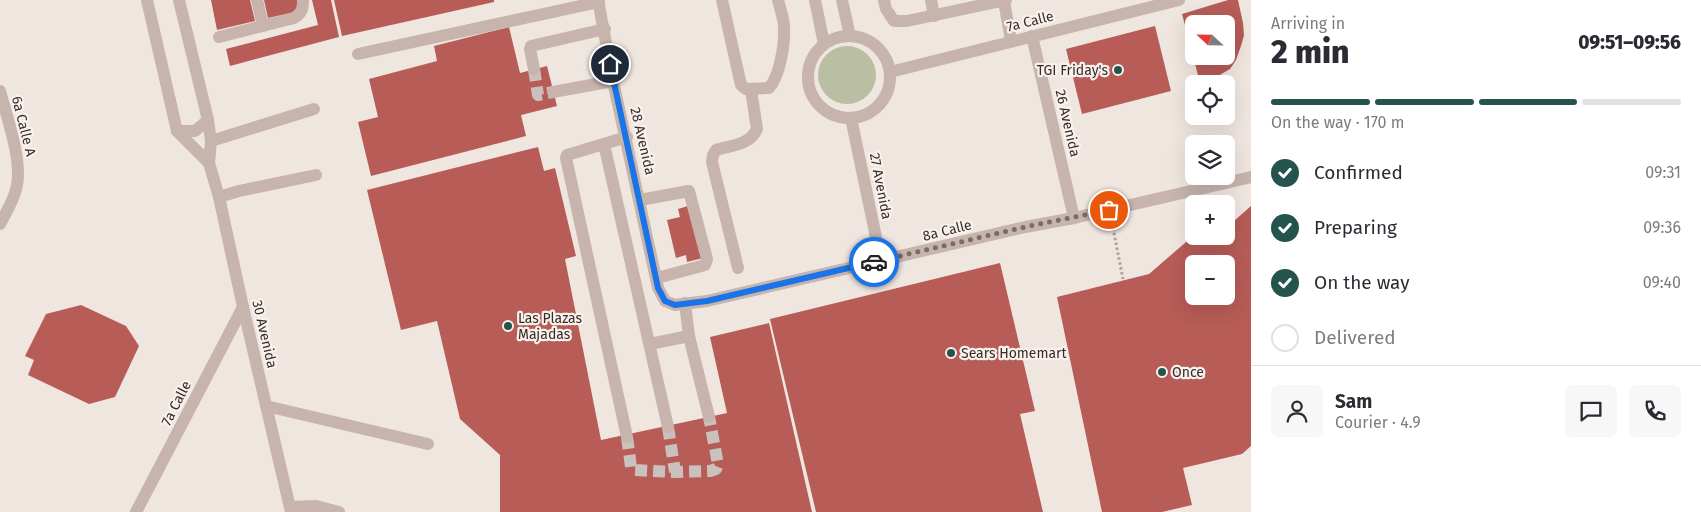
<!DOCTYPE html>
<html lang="en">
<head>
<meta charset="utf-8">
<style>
  body { margin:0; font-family:"Fira Sans",sans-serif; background:#f7f7f7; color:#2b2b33; height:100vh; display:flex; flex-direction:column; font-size:19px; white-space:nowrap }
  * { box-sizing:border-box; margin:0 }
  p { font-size:16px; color:#7c7c81 }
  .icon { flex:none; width:28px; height:28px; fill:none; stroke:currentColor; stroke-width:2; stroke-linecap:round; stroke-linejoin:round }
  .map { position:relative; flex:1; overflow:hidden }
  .sheet { display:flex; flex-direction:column; background:#fff; width:450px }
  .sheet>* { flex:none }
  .needle { width:32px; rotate:292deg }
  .controls { position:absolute; left:1185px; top:15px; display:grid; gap:10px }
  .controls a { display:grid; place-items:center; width:50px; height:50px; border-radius:8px; background:#fff; box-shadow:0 5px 20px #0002; font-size:25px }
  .pin { position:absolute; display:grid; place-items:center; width:42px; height:42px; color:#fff; margin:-21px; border:2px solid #fff; border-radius:50%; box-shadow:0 1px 5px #0007 }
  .courier { position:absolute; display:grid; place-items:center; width:50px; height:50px; margin:-25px; border:4px solid #1a73e8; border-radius:50%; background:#fff; color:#222; box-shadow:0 1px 6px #0007 }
  .summary em { font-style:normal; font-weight:800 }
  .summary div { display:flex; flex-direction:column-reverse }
  .summary { display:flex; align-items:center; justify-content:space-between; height:85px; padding:0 20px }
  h1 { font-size:32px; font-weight:800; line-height:38px }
  .bar { display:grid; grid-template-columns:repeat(4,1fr); gap:8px 5px; align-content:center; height:60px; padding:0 20px }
  .bar i { height:6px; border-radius:4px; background:#e1e1e2 }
  .bar .active { background:#25534e }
  .bar p { grid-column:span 4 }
  .line { display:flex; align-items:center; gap:12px; padding:0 20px; border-top:1px solid #e1e1e2 }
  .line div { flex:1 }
  .round { display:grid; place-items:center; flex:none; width:52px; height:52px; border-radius:8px; background:#f7f7f7 }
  ol { padding:0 20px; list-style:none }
  li { display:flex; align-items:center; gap:15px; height:55px }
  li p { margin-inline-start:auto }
  li .icon { padding:5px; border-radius:50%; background:#25534e; color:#fff; stroke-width:4 }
  li:last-child { color:#7c7c81 }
  li i { width:28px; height:28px; border:2px solid #e1e1e2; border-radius:50% }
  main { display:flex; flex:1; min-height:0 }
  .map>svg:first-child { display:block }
  .green { fill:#babea2 }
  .building { fill:#b75c57; fill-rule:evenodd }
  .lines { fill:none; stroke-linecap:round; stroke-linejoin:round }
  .minor-tunnel { stroke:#cbc1bc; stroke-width:12; stroke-dasharray:12 6; stroke-linecap:butt }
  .path { stroke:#b39e98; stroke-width:3; stroke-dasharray:2.5 2.5; stroke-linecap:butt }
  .minor { stroke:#c7b4ad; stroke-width:12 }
  .done { stroke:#786d6a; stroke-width:5; stroke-dasharray:0 9 }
  .route { stroke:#1a73e8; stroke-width:6 }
  .poi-dot { fill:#25534e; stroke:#f8f1ec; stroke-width:2 }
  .labels { text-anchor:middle; stroke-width:4.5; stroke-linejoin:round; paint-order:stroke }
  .street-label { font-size:14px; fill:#372c2b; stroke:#f8f1ec }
  .poi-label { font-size:14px; fill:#372c2b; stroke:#f8f1ec; text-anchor:start }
</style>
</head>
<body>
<main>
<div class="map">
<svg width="1251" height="512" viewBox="0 0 1251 512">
  <rect width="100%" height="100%" fill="#f0e6e0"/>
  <circle class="green" cx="847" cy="75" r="29"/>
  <g class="building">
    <polygon points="211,0 250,0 255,21 217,30"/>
    <polygon points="264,0 297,0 300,11 268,18"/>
    <polygon points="312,0 331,0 339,37 230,66 226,49 318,25"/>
    <polygon points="334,0 494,0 494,2 342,36"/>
    <path d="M1228 0H1238L1243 23 1244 35 1242 43 1236 60 1230 69 1213 79 1200 83 1182 14ZM1194 24H1226V56H1194Z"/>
    <polygon points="1155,26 1171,91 1082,114 1066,49"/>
    <polygon points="509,27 520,73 547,66 557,106 521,115 526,136 371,176 358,122 378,117 369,79 437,61 434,46"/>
    <polygon points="538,147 544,171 555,168 576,256 565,259 601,440 727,413 710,337 769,323 812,512 500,512 500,455 460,419 437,321 401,330 367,190"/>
    <polygon points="691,205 703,258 687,262 686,255 676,258 667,220 680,217 678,209"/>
    <path d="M1251 206V446L1242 454 1183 468 1192 505 1162 512H1102L1057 297 1149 274 1193 236H1226V228ZM1194 264H1226V296H1194Z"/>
    <polygon points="1000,263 1035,411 1020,414 1043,512 816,512 770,319"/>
    <polygon points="81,305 126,326 139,346 115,397 89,404 28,375 34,360 25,356 46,314"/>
  </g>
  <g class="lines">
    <g class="minor-tunnel">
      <polyline points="534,69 538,95 553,92"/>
      <polyline points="668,427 675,472"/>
      <polyline points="627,437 631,467 633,470 675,472 710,471 716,469 718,464 709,417"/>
    </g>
    <polyline class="path" points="1112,223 1123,279"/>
    <g class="minor">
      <polyline points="147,0 177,131 209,163"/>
      <polyline points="179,0 208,120 211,141 209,163 219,197 243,307 291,512"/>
      <polyline points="257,0 263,26"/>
      <polyline points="598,0 613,81 658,288 665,301 675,305 707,301 1025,227 1074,218 1251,177"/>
      <path d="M722 0 741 85 746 89 769 88C780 76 785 43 784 27 784 18 780 9 778 0"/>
      <polyline points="815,0 824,44"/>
      <polyline points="842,0 850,36"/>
      <polyline points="884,0 886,9 894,21 907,21 1006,0"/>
      <polyline points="931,0 934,16"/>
      <polyline points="1004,1 1011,41"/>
      <polyline points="1032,36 1074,218"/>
      <circle cx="849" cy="77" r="41"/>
      <path d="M219 37 294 18C302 13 303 9 303 0"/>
      <polyline points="358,54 599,2"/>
      <polyline points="534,69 530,49 531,46 605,29"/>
      <polyline points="890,72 1179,0"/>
      <path d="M0 91C7 117 22 160 17 185 15 199 6 212 0 224"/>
      <polyline points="553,92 613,81"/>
      <polyline points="851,118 881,261"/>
      <polyline points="177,131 195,131 208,120"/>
      <polyline points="627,137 567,155 566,158 627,437"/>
      <polyline points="211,141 314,109"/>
      <polyline points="604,144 668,427"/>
      <polyline points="219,197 239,191 316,175"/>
      <polyline points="640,200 689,191 707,259 705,265 657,278"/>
      <path d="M738 268 712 162 713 155 716 150C732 145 750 145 757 129L751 90"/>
      <polyline points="685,303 689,336 709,417"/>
      <polyline points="650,344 689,336"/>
      <polyline points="266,406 428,444"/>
      <polyline points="290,507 316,506 339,512"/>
      <polyline points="136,512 243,307"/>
    </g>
  </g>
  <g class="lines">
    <polyline class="done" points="874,262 1025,227 1109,210"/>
    <polyline class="route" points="610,64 658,288 665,301 675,305 707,301 874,262"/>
  </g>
  <g class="poi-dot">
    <circle cx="1118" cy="70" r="5"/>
    <circle cx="508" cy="326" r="5"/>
    <circle cx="951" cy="353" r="5"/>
    <circle cx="1162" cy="372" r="5"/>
  </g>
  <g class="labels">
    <g class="street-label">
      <text transform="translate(1030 21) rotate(-14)" y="5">7a Calle</text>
      <text transform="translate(1068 123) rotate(77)" y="5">26 Avenida</text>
      <text transform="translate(24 126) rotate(76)" y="5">6a Calle A</text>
      <text transform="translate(643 141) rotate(77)" y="5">28 Avenida</text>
      <text transform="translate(881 186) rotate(79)" y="5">27 Avenida</text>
      <text transform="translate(947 230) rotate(-14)" y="5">8a Calle</text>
      <text transform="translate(265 334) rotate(77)" y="5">30 Avenida</text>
      <text transform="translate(176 403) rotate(-63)" y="5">7a Calle</text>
    </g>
    <g class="poi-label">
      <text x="1108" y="75" text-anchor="end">TGI Friday's</text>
      <text x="518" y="323">Las Plazas<tspan x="518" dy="16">Majadas</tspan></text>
      <text x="961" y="358">Sears Homemart</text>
      <text x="1172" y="377">Once</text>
    </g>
  </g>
</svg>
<div class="controls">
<a><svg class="needle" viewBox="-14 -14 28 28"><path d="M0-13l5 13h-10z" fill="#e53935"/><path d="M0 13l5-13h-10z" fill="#7c7c81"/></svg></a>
<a><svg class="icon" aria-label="locate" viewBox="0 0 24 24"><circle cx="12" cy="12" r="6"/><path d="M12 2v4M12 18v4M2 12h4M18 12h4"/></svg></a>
<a><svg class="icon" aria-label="layers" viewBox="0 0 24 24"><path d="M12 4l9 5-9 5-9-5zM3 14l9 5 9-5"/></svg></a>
<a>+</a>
<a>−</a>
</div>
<div class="pin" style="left:1109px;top:210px;background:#ea580c"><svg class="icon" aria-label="bag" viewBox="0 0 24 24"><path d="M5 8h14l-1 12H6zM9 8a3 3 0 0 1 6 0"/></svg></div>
<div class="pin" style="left:610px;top:64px;background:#1f2937"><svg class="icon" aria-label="home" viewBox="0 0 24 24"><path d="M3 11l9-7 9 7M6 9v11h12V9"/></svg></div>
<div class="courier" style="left:874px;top:262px"><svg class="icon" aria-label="car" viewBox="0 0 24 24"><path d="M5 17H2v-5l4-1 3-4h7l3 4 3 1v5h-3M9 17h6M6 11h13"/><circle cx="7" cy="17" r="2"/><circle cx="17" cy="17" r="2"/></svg></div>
</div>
<section class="sheet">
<div class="summary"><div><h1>2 min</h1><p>Arriving in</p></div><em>09:51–09:56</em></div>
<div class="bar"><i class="active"></i><i class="active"></i><i class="active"></i><i></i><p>On the way · 170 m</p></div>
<ol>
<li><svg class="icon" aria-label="check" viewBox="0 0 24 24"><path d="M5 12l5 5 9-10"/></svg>Confirmed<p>09:31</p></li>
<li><svg class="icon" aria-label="check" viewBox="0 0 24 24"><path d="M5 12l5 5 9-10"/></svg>Preparing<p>09:36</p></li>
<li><svg class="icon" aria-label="check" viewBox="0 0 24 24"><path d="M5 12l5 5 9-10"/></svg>On the way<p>09:40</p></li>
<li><i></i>Delivered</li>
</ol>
<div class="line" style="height:90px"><a class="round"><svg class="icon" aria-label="person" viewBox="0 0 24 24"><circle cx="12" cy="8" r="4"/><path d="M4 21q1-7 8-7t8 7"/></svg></a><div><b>Sam</b><p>Courier · 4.9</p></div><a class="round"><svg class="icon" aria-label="chat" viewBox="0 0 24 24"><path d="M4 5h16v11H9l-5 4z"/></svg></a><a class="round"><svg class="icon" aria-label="phone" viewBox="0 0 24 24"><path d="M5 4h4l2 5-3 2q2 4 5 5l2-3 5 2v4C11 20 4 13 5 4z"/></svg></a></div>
</section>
</main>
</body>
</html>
